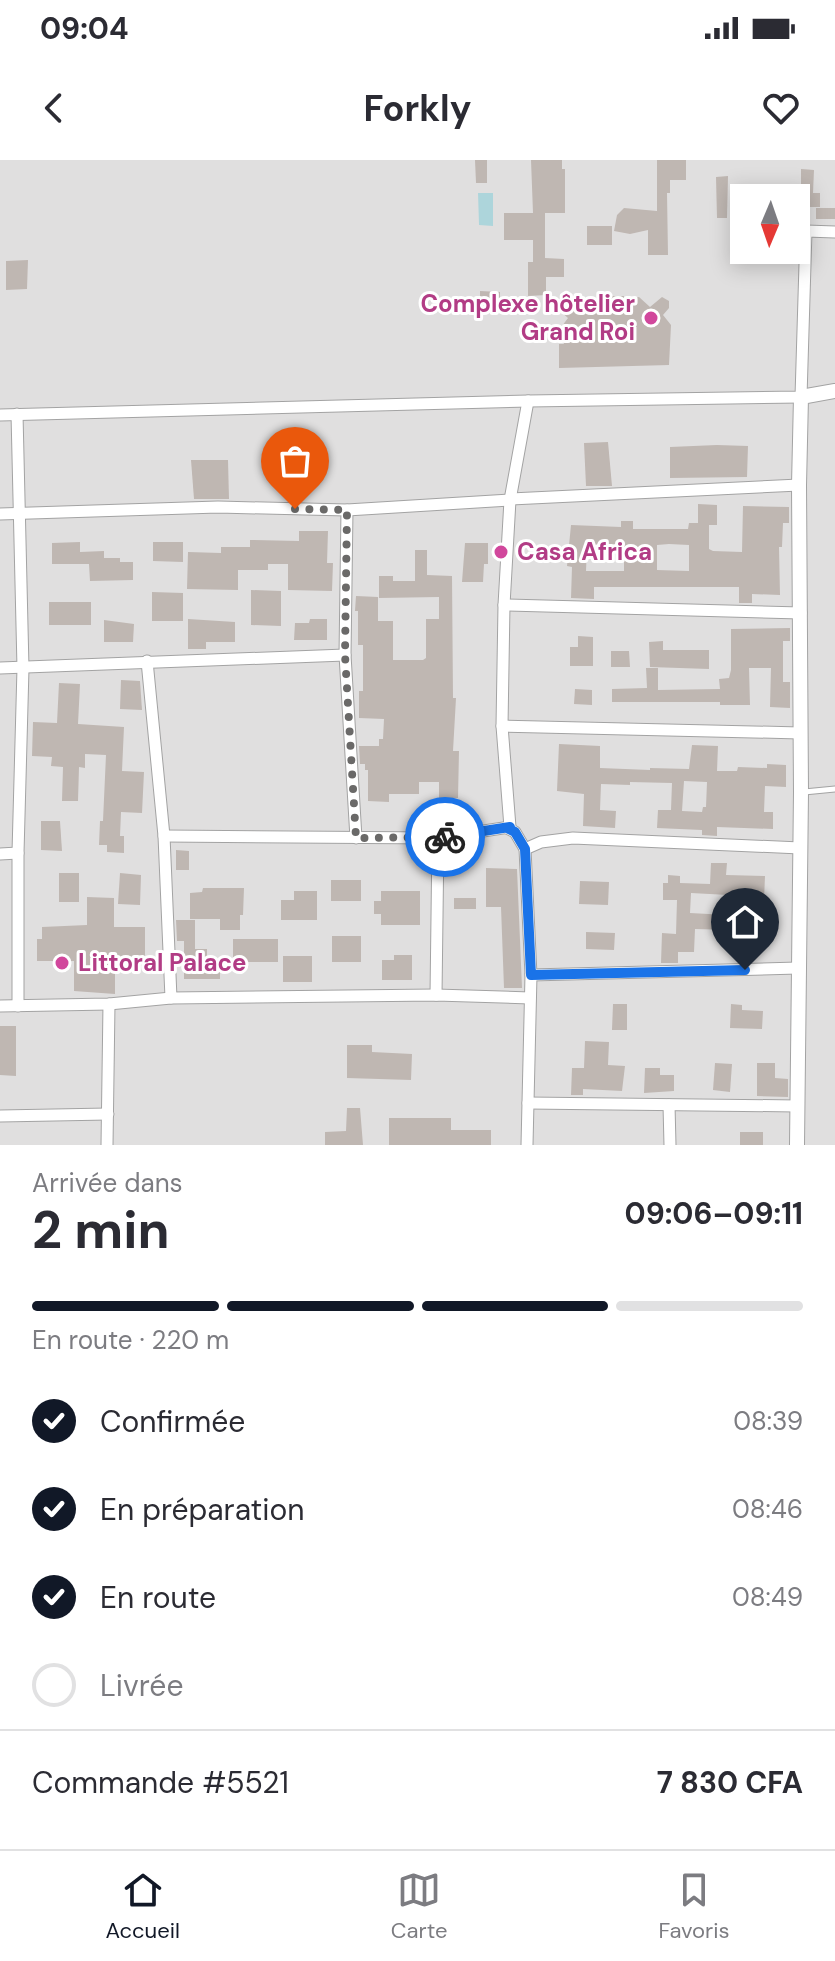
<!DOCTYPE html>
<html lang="fr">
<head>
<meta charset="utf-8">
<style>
  body { margin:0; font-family:"DM Sans",sans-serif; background:#f2f2f3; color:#2b2b33; height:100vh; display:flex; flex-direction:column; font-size:30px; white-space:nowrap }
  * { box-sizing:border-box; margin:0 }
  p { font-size:26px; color:#7c7c81 }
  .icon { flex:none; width:44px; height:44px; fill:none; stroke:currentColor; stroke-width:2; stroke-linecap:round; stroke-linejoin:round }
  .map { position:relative; height:985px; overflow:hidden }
  .panel { display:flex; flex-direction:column; background:#fff; flex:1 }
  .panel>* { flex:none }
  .needle { width:52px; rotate:182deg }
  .controls { position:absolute; left:730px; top:24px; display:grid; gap:16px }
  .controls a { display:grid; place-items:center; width:80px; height:80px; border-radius:0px; background:#fff; box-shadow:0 4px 20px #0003; font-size:40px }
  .pin { position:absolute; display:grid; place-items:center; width:68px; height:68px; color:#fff; margin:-82px -34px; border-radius:50% 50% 50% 0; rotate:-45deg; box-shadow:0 0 8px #0007 }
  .pin .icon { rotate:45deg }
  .courier { position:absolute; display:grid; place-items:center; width:80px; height:80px; margin:-40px; border:6px solid #1a73e8; border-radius:50%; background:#fff; color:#222; box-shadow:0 2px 10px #0007 }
  .summary em { font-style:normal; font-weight:700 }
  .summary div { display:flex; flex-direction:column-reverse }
  .summary { display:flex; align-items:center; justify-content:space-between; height:136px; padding:0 32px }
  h1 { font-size:52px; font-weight:700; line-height:60px }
  .bar { display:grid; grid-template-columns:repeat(4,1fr); gap:12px 8px; align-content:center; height:96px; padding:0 32px }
  .bar i { height:10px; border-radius:6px; background:#e1e1e2 }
  .bar .selected { background:#111827 }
  .bar p { grid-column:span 4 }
  .line { display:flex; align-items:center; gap:20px; padding:0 32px; border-top:2px solid #e1e1e2 }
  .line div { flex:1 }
  ol { padding:0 32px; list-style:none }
  li { display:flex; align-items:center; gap:24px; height:88px }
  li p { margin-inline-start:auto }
  li .icon { padding:8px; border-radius:50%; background:#111827; color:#fff; stroke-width:4 }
  li:last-child { color:#7c7c81 }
  li i { width:44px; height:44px; border:4px solid #e1e1e2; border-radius:50% }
  .status { display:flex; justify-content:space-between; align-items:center; height:56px; padding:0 40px; background:#fff; direction:ltr }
  .status svg { height:22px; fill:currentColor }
  header { display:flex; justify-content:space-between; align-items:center; height:104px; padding:0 32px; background:#fff; font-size:36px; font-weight:700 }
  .tabs { display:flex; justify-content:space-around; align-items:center; height:112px; border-top:2px solid #e1e1e2; background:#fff; font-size:22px; color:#7c7c81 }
  .tabs a { display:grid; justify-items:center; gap:4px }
  .tabs .selected { color:#111827 }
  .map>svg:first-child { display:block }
  .residential { fill:#e0dfdf; fill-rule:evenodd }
  .water { fill:#add5db }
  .building { fill:#bfb7b2; fill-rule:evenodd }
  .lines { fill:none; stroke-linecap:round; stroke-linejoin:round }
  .service-casing { stroke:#a3a3a3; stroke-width:7 }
  .minor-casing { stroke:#a3a3a3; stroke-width:13 }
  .tertiary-casing { stroke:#a3a3a3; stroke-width:16 }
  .service { stroke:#fff; stroke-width:5 }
  .minor { stroke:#fff; stroke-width:11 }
  .tertiary { stroke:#fff; stroke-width:14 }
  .done { stroke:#6a6968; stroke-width:8; stroke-dasharray:0 14.4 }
  .route { stroke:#1a73e8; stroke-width:10 }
  .hotel-dot { fill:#d1479c; stroke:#fff; stroke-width:3 }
  .labels { text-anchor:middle; stroke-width:6; stroke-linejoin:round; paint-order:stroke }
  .hotel-label { font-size:24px; font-weight:bold; fill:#b23c85; stroke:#fff; text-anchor:start }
</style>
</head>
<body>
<div class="status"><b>09:04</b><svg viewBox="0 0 49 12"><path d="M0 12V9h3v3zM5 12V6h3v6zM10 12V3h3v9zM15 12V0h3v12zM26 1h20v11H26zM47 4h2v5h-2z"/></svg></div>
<header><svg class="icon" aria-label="back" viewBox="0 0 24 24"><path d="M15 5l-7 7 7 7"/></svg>Forkly<svg class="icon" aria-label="heart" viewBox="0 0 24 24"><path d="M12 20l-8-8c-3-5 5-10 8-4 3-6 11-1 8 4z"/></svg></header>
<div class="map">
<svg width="835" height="985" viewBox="0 0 835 985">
  <rect width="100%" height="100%" fill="#f1eee9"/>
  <path class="residential" d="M0 0H835V985H0ZM744 38H796V90H744Z"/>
  <polygon class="water" points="478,33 493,33 493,66 479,65"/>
  <g class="building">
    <polygon points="475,0 487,0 487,23 476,23"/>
    <polygon points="531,0 562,0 562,9 565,9 565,53 545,53 545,98 564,99 564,117 546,117 546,135 528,136 528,102 533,102 533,80 504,80 504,53 533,53"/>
    <polygon points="657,0 686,0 686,20 670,20 670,33 667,33 668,95 648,95 648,70 630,74 614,71 617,55 624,48 657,51"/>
    <polygon points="801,9 814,10 813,33 820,33 820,47 796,47 796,33 801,33"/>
    <polygon points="728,16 727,58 717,58 716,17"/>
    <rect x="816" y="48" width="19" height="11"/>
    <rect x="587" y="66" width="25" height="19"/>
    <polygon points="28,100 27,129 6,130 6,101"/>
    <polygon points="480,131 500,132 500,142 480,142"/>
    <polygon points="607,136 624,136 624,140 639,137 650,147 662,137 669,141 669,148 663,155 671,165 669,205 559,208 559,184 564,184 559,170 568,158 560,151 560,143 562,140 570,139 579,147 587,138 607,141"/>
    <polygon points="608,282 612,326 586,326 584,283"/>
    <polygon points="717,285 748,286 747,317 670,318 670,287"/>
    <polygon points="191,300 228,300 229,339 194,339"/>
    <path d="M698 344 717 345V365H709V389L713 391 742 392 743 346 789 347V363H783L782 387H779L780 435 752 434V443H739V427H594V439L571 438 572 407 567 406 571 365 621 367V361H633V369H688L689 363H698ZM669 384 689 385V411L657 410V385ZM587 386 624 387V411H586Z"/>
    <polygon points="299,371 328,371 327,403 333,403 332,431 288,430 288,404 268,404 268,410 238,410 238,430 187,429 188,392 221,393 221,387 250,387 250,380 299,381"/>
    <polygon points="80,382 80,392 104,391 104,398 120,398 120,402 133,402 133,420 90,421 89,404 52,404 52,383"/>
    <polygon points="153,382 183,382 183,402 153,401"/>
    <polygon points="465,383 488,383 488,404 484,404 483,422 462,422"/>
    <polygon points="415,390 427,390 427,415 452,416 453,538 456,538 453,591 459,591 458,638 439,638 439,622 419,622 419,634 389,634 389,642 368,641 368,610 365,610 365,604 360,604 359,586 379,586 379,579 383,579 384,559 359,558 359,531 363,531 363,485 358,485 358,451 355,451 356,436 378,437 378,461 393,461 393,500 423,500 426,498 426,459 439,459 439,437 379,438 379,416 393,416 393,421 415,421"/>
    <polygon points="251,430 281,431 281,466 251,465"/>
    <polygon points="152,432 183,433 183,461 152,461"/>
    <rect x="49" y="442" width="42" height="23"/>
    <polygon points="188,459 235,462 235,482 206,482 206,489 188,489"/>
    <polygon points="310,459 327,459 327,480 294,480 295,463 309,463"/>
    <polygon points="104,460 134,464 133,482 104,482"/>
    <polygon points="790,468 790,481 783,481 783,522 790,522 790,548 770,547 771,508 749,508 750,545 720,545 720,542 612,542 612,529 647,528 646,508 658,508 658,530 720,529 719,519 729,518 731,510 731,469"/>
    <polygon points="578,476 593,477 593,506 570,506 570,487 578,487"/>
    <polygon points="663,481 663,490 709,490 709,509 650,507 649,482"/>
    <polygon points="611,491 629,491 630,507 611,507"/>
    <polygon points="121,520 140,521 142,550 120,549"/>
    <polygon points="59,523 80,524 78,564 124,567 122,611 144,612 142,653 121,652 120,676 124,676 124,693 107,692 107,685 99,685 100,661 103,661 106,595 85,594 85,608 79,607 78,641 62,641 63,607 51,606 52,597 32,596 33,562 57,563"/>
    <polygon points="575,529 592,530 592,545 574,544"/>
    <path d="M559 584 600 586V608L650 610V608L689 609 692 585 718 586 717 611H737L738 607 767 608V604L786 605V627L765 626 764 652H773V669L717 667V676L702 675V670L657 668 658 650H671L672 623 630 622V625L601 624 600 650 616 651 615 668 583 666 584 634 557 631ZM684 621 707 622 706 647H703L702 652 682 651Z"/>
    <polygon points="41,661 60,661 62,691 41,690"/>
    <polygon points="176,690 189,691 189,710 176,710"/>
    <path d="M711 703H727L726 715 765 716 764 740H760L759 770H763L762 791 730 790 731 770 695 769 694 792H678V803H661L662 773 676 774 677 740H663V723H668V715L680 716V723L710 724ZM691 733 728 735 727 755 690 753Z"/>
    <polygon points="486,708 517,709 522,828 504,828 501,747 486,747"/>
    <rect x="59" y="713" width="20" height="29"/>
    <polygon points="120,713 141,715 140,745 118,744"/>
    <rect x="331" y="720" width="30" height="21"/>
    <polygon points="580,721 609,722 608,745 579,744"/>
    <polygon points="203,728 244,728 243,755 240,755 240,770 220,770 220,759 190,759 190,733 202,732"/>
    <polygon points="294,731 317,731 317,760 281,760 281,740 294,740"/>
    <polygon points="381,731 420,731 420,765 381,765 381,754 374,754 374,741 381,741"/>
    <polygon points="87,737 114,738 114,767 145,767 145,797 115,796 115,834 74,831 74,801 37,801 37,779 42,779 42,767 87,765"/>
    <rect x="454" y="738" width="22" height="11"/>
    <polygon points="176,760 195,760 195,789 207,789 207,800 220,800 220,819 184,819 184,781 177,781"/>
    <polygon points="586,772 615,773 614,790 586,789"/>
    <rect x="332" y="776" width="29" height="26"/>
    <rect x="233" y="779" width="45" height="23"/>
    <polygon points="394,795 412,795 412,820 382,820 382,800 394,800"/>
    <rect x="283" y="796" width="29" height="26"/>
    <polygon points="613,844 627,844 627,870 612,870"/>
    <polygon points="731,844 742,845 742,850 763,851 762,869 730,868"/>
    <polygon points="0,866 16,866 16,916 0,915"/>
    <polygon points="585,881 609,882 608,905 625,906 622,931 583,929 583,935 571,935 572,908 584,908"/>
    <polygon points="347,885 372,885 372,892 412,894 411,920 347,918"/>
    <polygon points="715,903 732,904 730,932 713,930"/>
    <polygon points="757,903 775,903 775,918 788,919 788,937 757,936"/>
    <polygon points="645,908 660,908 660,915 674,915 674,931 644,933"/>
    <polygon points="347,948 360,948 363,985 325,985 325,972 346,971"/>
    <polygon points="389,958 451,958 451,970 491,970 491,985 389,985"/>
    <rect x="740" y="972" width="23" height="13"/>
  </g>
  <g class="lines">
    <g class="service-casing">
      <polyline id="service" points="804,632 835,629"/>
    </g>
    <g class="minor-casing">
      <g id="minor">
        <polyline points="17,254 23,508 18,693 18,846"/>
        <polyline points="0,255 528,241 801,237 806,71 835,72"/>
        <polyline points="511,339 799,325"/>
        <polyline points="347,350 345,495 356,678"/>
        <polyline points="0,354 218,347 347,350 510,340"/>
        <polyline points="504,445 801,453"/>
        <polyline points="147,501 164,676 171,838"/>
        <polyline points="0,508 345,495"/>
        <polyline points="502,566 800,573"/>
        <polyline points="164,676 438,678 510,667"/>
        <polyline points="525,689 541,682 573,678 800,688"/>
        <polyline points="0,694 18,693"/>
        <polyline points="531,815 798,808"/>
        <polyline points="436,835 438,678"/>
        <polyline points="0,846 109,844 171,838 436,835 530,838"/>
        <polyline points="528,943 797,946"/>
        <polyline points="669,945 670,985"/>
        <polyline points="0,956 108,954"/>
        <polyline points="107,985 109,844"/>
        <polyline points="527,985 531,815 525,689 515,672 507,668 510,667 502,566 504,445 510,340 528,241"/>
      </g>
    </g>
    <g class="tertiary-casing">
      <polyline id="tertiary" points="797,985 801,632 799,325 801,237 835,231"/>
    </g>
    <use href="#service" class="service"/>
    <use href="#minor" class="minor"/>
    <use href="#tertiary" class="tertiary"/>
  </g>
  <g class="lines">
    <polyline class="done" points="295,349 347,350 345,495 356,678 445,677"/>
    <polyline class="route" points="445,677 510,667 507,668 515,672 525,689 531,815 745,810"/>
  </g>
  <g class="hotel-dot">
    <circle cx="651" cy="158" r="8"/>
    <circle cx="501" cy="392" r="8"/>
    <circle cx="62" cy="803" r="8"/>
  </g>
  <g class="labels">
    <g class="hotel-label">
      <text x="635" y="152" text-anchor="end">Complexe hôtelier<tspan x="635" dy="28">Grand Roi</tspan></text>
      <text x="517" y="400">Casa Africa</text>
      <text x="78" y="811">Littoral Palace</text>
    </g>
  </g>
</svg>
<div class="controls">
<a><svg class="needle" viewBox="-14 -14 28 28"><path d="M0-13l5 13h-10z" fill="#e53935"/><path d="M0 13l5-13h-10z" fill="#7c7c81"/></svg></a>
</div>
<div class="pin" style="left:295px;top:349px;background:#ea580c"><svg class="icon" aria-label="bag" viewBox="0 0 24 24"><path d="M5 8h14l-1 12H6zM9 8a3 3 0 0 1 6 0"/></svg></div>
<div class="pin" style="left:745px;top:810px;background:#1f2937"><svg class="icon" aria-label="home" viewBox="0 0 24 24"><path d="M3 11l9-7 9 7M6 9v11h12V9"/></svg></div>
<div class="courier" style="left:445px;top:677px"><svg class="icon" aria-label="bike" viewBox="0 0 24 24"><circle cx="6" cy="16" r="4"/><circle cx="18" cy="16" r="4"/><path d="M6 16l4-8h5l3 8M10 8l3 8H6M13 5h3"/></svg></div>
</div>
<section class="panel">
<div class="summary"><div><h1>2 min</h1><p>Arrivée dans</p></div><em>09:06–09:11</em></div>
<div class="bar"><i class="selected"></i><i class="selected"></i><i class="selected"></i><i></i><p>En route · 220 m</p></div>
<ol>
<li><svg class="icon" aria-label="check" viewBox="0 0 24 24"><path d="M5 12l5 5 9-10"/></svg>Confirmée<p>08:39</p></li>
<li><svg class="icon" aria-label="check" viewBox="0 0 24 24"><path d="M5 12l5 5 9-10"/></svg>En préparation<p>08:46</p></li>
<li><svg class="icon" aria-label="check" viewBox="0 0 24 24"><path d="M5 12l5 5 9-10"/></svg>En route<p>08:49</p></li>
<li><i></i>Livrée</li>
</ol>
<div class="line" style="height:104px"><div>Commande #5521</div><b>7 830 CFA</b></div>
</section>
<nav class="tabs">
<a class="selected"><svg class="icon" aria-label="home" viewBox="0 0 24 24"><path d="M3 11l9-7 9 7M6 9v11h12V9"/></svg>Accueil</a>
<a><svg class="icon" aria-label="map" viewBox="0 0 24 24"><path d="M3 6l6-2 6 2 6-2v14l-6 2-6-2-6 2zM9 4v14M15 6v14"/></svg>Carte</a>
<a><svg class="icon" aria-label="saved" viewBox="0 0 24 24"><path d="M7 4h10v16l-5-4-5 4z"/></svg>Favoris</a>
</nav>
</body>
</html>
